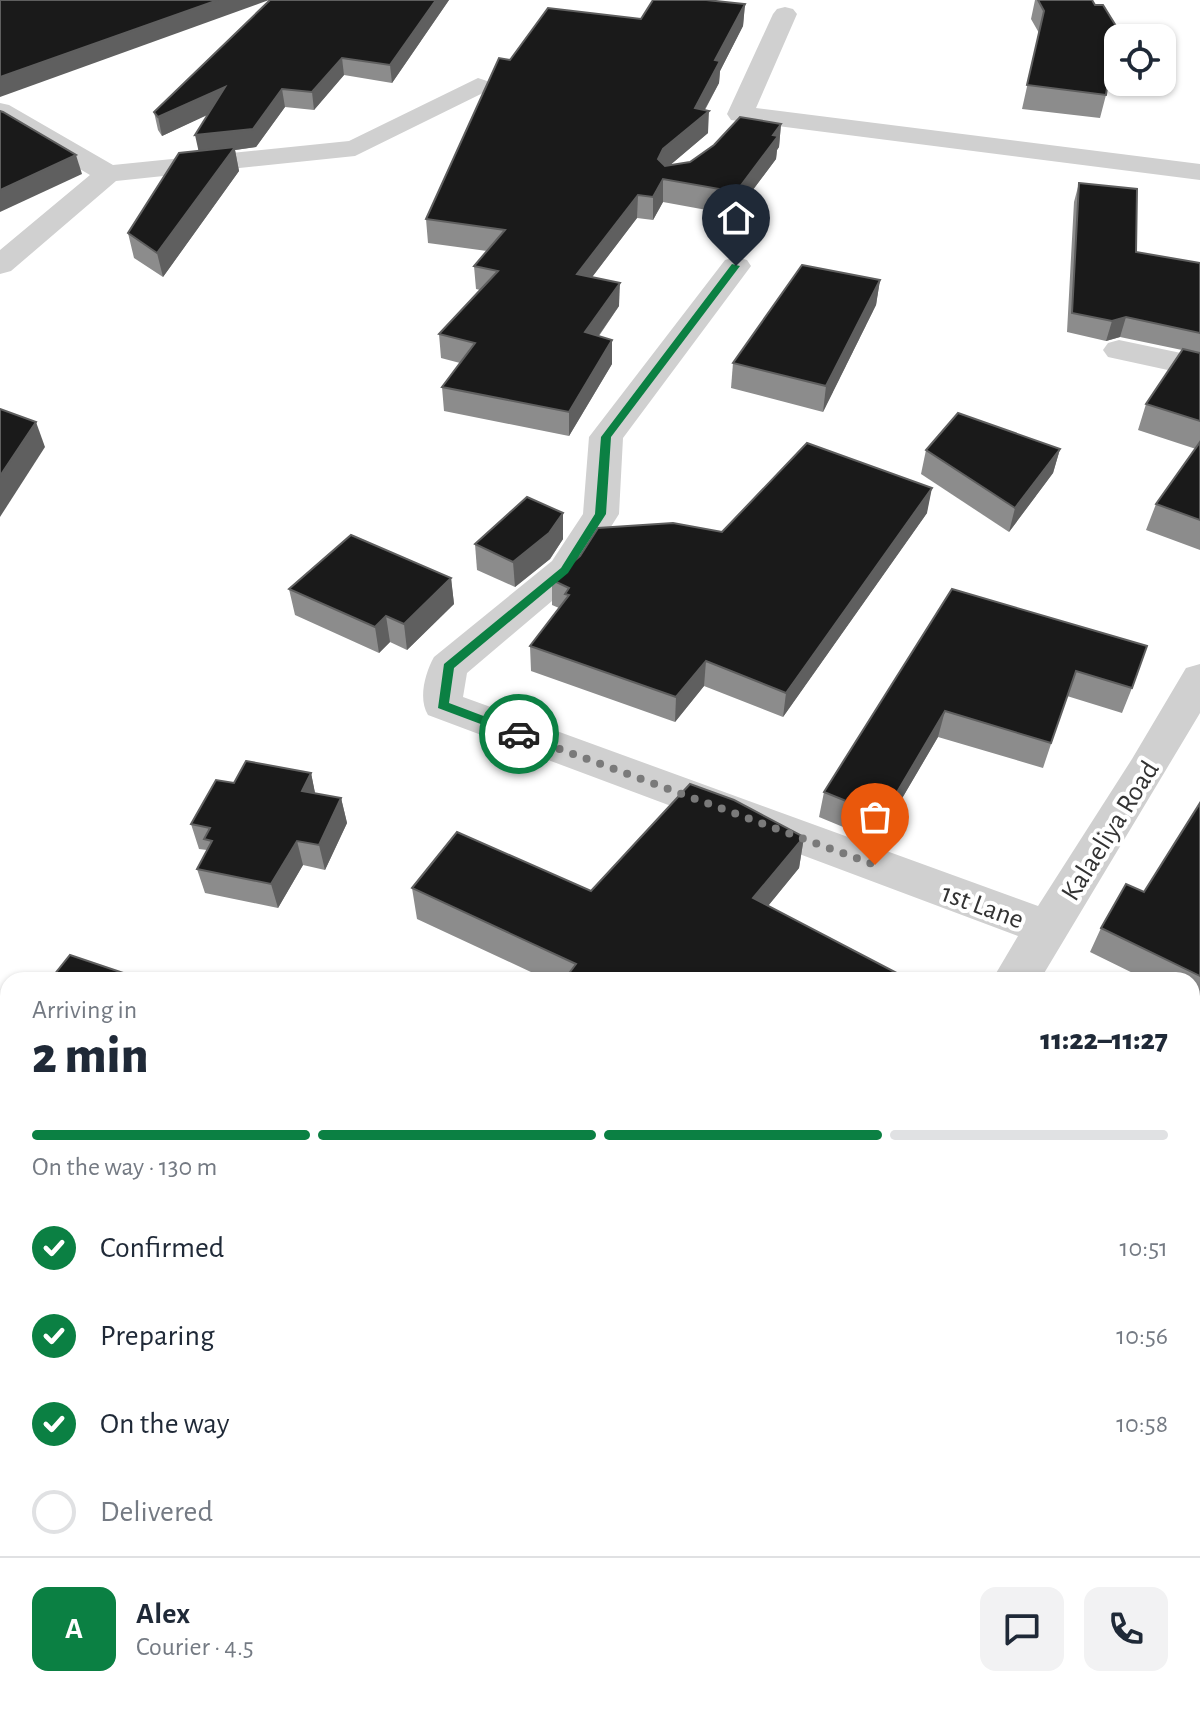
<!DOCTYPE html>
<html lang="en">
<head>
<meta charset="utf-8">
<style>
  body { margin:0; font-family:"Alegreya Sans",sans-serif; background:#f2f2f3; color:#1f2937; height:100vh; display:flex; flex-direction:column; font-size:30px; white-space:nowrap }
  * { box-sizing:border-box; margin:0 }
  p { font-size:26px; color:#747a83 }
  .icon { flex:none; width:44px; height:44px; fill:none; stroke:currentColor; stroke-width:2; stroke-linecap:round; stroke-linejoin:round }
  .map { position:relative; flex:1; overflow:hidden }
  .panel { position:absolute; left:0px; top:972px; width:1200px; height:746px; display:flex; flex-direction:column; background:#fff; border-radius:24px 24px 0 0; box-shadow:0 2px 6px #0004 }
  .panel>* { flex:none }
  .tools { position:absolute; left:1104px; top:24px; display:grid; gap:16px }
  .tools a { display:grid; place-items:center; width:72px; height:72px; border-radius:16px; background:#fff; box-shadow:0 2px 6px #0004; font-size:40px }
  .pin { position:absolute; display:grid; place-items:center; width:68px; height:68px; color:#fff; margin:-82px -34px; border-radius:50% 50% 50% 0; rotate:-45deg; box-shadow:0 0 8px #0007 }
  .pin .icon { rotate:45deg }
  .courier { position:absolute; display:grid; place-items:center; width:80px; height:80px; margin:-40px; border:6px solid #0b8043; border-radius:50%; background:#fff; color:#222; box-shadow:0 2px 10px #0007 }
  .summary em { font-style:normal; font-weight:800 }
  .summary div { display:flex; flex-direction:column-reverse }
  .summary { display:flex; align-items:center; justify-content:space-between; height:136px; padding:0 32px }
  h1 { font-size:52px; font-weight:800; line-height:60px }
  .bar { display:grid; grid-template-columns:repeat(4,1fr); gap:12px 8px; align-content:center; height:96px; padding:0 32px }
  .bar i { height:10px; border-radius:6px; background:#e0e1e3 }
  .bar .on { background:#0b8043 }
  .bar p { grid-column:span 4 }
  .line { display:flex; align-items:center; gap:20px; padding:0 32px; border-top:2px solid #e0e1e3 }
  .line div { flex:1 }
  .round { display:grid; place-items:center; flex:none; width:84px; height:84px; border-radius:16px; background:#f2f2f3 }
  ol { padding:0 32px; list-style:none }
  li { display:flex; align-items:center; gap:24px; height:88px }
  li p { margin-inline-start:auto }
  li .icon { padding:8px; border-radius:50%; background:#0b8043; color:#fff; stroke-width:4 }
  li:last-child { color:#747a83 }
  li i { width:44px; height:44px; border:4px solid #e0e1e3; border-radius:50% }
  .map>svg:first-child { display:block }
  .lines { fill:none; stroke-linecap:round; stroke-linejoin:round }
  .minor { fill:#d0d0d0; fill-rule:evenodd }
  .highway { fill:#9a9a9a; fill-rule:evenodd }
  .wall { fill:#8c8c8c }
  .shaded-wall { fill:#5f5f5f }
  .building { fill:#1a1a1a; stroke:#5f5f5f; stroke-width:2 }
  .route { fill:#0b8043 }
  .done { stroke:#7a7a7a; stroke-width:8; stroke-dasharray:0 14.4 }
  .labels { text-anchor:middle; stroke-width:8; stroke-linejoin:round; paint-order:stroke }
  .street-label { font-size:28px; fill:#333; stroke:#fff }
</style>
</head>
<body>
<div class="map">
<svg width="1200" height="1717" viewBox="0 0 1200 1717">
  <rect width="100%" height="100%" fill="#fff"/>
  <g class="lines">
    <g class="minor">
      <polygon points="785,7 793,9 797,14 756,108 1200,164 1200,180 731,120 727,114 773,14 777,9"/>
      <polygon points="478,78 487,81 491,86 487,91 355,156 116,181 11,271 0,274 0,250 90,175 0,122 0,103 9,105 113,165 349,141"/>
      <path d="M736 257 747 260 751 266 623 438 619 514 578 579 467 673 463 697 1038 906 1132 759 1186 668 1200 664V713L1040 980H992L1018 936 428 715C418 699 425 673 434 657L552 561 583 514 589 437 725 260Z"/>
      <polygon points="1119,340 1200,357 1200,377 1108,357 1103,350 1108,343"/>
      <polygon points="518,1710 583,1710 580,1717 515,1717"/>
    </g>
    <g class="highway">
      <polygon points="0,1523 8,1526 8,1587 0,1584"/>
      <polygon points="231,1710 303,1710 306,1717 234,1717"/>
    </g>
  </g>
  <g class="wall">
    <polygon points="270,0 449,0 392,83 344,75 314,110 285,107 256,147 235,150 239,171 163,277 134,258 128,233 198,151 208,114 162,136 158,130 154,112"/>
    <polygon points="1035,0 1092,0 1106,95 1100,118 1022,109 1039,33 1031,19"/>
    <polygon points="745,4 743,26 720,71 719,83 705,110 708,133 670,165 690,162 781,124 779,147 777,150 776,159 734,215 663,202 653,220 637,218 592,277 619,306 599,336 612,340 612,364 569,436 444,411 442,387 460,363 441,358 439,334 480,290 476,289 474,266 487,251 428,243 426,219 510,60 641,19"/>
    <polygon points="1079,183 1136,252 1200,263 1200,550 1146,530 1156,504 1196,449 1138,430 1146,404 1182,350 1120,337 1106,341 1067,332 1074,202"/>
    <polygon points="880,280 876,305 823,412 731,388 733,363"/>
    <polygon points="1060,449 1053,473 1009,532 921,474 926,450"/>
    <polygon points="563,513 563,539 550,559 515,587 477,570 475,544"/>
    <polygon points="927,513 783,717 704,686 675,722 531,671 530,646 559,608 552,605 552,580 722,532"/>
    <polygon points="451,578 454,604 407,650 390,642 379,653 295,615 289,589"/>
    <polygon points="952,589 1132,688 1122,713 1067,696 1043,768 938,737 877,841 819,817 824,792"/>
    <polygon points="311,773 315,793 341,798 347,823 325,870 303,865 278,908 205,893 197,869 207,850 199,849 191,824 234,783"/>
    <polygon points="1200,803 1200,1006 1192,1002 1192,980 1147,980 1090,952 1101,928 1144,892"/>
    <polygon points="804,837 799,868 768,906 910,980 548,980 417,919 412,888 591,891"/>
    <polygon points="8,1033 8,1059 0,1045 0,1043"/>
    <polygon points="8,1234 8,1274 0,1263 0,1246"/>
    <polygon points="8,1300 8,1432 0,1429 0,1312"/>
    <polygon points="1200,1431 1200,1717 1187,1717 1179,1710 1192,1710 1192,1446"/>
  </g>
  <g class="shaded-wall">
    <polygon points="218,0 269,0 0,97 0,77"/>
    <polygon points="436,0 449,0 392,83 390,65"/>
    <polygon points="745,4 743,26 720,71 719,83 700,118 709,111 708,133 662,172 658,159 663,149 695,108 715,60"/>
    <polygon points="342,58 344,75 314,110 312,92"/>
    <polygon points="225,87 229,105 162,136 158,117"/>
    <polygon points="282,89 285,107 256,147 235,150 239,171 163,277 157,253 199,153 195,135"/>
    <polygon points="781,124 779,147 777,150 776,159 734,215 736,192"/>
    <polygon points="76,155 82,174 0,212 0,190"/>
    <polygon points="663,179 663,202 653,220 653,197"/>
    <polygon points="638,195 637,218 577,297 577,274"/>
    <polygon points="880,280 876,305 823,412 826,386"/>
    <polygon points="620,283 619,306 585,355 585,332"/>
    <polygon points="1126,317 1120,337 1106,341 1112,321"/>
    <polygon points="612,340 612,364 569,436 569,412"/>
    <polygon points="36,422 45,447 0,517 0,476"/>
    <polygon points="1060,449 1053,473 1009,532 1015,508"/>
    <polygon points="932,488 927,513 783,717 786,693"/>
    <polygon points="563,513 563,539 550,559 515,587 513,562"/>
    <polygon points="451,578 454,604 407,650 404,624"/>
    <polygon points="386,616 390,642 379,653 375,627"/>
    <polygon points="706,661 704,686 675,722 676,697"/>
    <polygon points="945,711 938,737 877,841 883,816"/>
    <polygon points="311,773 316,798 302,791"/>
    <polygon points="341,798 347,823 325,870 319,845"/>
    <polygon points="804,837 799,868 749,929 753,898"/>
    <polygon points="297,841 303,865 278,908 271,884"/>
    <polygon points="8,1413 8,1426 3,1421"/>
  </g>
  <g class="building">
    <polygon points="0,0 218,0 0,77"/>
    <polygon points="270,0 436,0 390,65 342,58 312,92 282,89 253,129 195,135 225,87 158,117 154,112"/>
    <polygon points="653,0 706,0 745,4 715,60 720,61 695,108 709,111 663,149 658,159 665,166 690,162 714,145 740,117 781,124 773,135 778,136 736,192 663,179 653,197 638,195 577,274 620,283 585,332 612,340 569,412 442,387 475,343 439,334 498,271 474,266 505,230 426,219 499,58 510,60 548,8 641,19"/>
    <polygon points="1038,0 1092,0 1095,5 1103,5 1116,26 1106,95 1027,85 1044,11"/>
    <polygon points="0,111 3,112 76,155 0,190"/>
    <polygon points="235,147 157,253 128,233 179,153"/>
    <polygon points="1079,183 1137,189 1136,252 1200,263 1200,333 1126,317 1112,321 1072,313"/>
    <polygon points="802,265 880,280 826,386 733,363"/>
    <polygon points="1183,349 1200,353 1200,421 1146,404"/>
    <polygon points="0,409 36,422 0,476"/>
    <polygon points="958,413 1060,449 1015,508 926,450"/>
    <polygon points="1200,442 1200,520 1156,504"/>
    <polygon points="807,443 932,488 786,693 706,661 676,697 530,646 569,595 565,594 569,588 552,580 580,556 598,528 673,523 722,532"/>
    <polygon points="527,497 563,513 549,533 513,562 475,544"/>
    <polygon points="351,535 451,578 404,624 386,616 375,627 289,589"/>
    <polygon points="952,589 1147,646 1132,688 1076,671 1051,743 945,711 883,816 824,792"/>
    <polygon points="246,761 311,773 302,791 341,798 319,845 297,841 271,884 197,869 212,841 204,839 210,828 191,824 216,780 234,783"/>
    <polygon points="690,784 734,800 804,837 753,898 910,980 564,980 576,964 412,888 457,832 591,891"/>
    <polygon points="1200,803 1200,976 1101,928 1126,884 1144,892"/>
    <polygon points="70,955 144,980 50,980"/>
    <polygon points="8,1033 8,1047 0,1044"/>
    <polygon points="8,1234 8,1261 0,1258 0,1246"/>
    <polygon points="8,1300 8,1413 3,1421 0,1419 0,1312"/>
    <polygon points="1200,1445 1200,1702 1192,1696 1192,1461"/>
    <polygon points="718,1710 908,1710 904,1717 713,1717"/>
  </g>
  <polygon class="route" points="732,264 740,266 611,437 606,514 568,573 454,668 449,703 523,731 523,737 515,737 438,708 444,664 561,568 595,514 601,437"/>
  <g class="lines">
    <polyline class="done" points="519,734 875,865"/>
  </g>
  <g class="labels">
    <g class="street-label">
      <text transform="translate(1109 830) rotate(-58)" y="10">Kalaeliya Road</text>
      <text transform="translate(983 905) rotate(20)" y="10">1st Lane</text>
    </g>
  </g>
</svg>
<div class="tools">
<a><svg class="icon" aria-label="locate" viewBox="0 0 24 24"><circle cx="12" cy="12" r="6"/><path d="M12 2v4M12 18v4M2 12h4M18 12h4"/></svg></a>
</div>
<div class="pin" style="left:875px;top:865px;background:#ea580c"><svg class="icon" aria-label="bag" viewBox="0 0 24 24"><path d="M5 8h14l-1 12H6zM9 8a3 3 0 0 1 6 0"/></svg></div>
<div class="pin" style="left:736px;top:266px;background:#1f2937"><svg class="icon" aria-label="home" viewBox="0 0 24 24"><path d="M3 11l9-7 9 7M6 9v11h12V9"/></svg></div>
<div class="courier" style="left:519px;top:734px"><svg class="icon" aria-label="car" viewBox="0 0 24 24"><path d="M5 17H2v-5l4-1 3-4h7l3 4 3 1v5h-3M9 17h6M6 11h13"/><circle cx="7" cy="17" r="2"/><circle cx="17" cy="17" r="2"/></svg></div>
<section class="panel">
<div class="summary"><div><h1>2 min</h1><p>Arriving in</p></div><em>11:22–11:27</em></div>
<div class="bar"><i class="on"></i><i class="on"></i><i class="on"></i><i></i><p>On the way · 130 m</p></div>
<ol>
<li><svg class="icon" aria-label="check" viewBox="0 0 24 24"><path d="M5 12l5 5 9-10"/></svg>Confirmed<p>10:51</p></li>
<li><svg class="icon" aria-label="check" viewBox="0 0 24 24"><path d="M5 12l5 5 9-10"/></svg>Preparing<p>10:56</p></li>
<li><svg class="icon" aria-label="check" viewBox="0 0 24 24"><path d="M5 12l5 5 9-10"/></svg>On the way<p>10:58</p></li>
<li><i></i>Delivered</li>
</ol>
<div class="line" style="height:144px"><b class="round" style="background:#0b8043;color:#fff">A</b><div><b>Alex</b><p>Courier · 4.5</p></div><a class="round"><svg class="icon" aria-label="chat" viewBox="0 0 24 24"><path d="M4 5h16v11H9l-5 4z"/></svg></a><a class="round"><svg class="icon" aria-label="phone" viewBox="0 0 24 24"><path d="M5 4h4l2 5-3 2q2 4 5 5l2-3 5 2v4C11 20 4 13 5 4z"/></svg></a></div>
</section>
</div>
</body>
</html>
